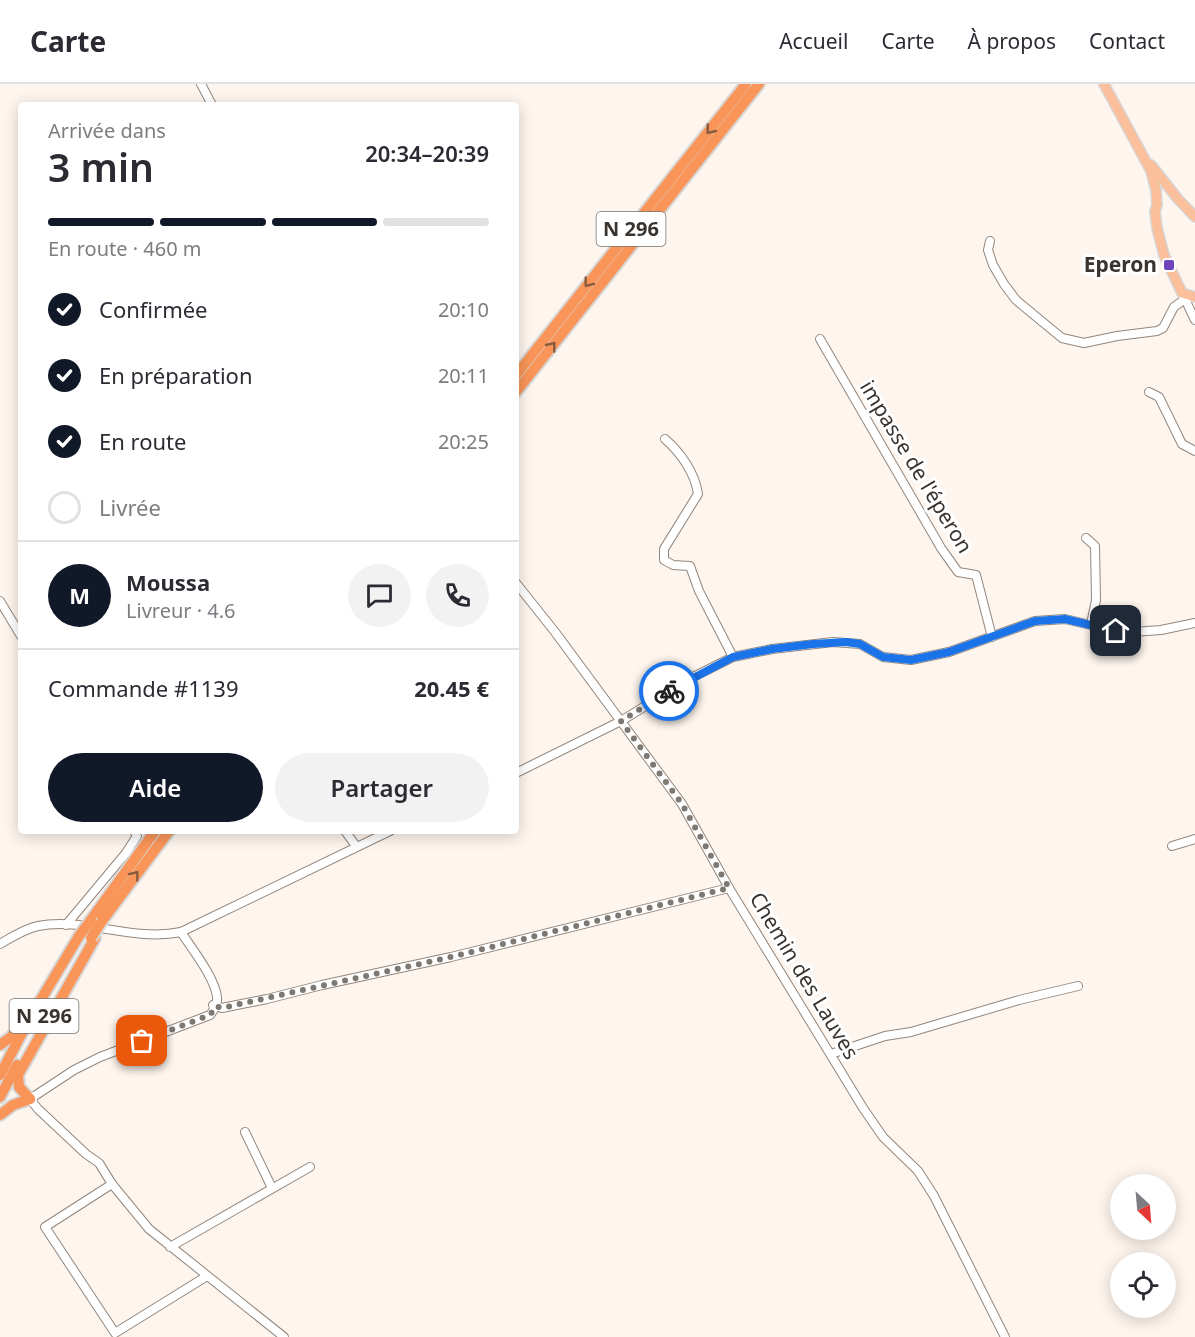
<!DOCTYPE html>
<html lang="fr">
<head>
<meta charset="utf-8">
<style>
  body { margin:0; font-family:"Noto Sans",sans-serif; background:#f2f2f3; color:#2b2b33; height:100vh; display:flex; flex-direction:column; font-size:22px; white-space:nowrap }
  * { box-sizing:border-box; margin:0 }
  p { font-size:20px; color:#7c7c81 }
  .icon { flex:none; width:33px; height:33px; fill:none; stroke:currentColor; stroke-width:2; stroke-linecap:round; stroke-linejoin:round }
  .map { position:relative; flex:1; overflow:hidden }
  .sheet { position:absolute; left:18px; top:18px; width:501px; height:732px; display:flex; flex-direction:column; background:#fff; border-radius:6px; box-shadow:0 3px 15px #0003 }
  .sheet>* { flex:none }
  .needle { width:39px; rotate:154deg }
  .fabs { position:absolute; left:1110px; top:1090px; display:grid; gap:12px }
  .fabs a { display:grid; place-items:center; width:66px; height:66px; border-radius:50%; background:#fff; box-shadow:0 3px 15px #0003; font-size:30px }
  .pin { position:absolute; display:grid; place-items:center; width:51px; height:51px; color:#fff; margin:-26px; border-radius:12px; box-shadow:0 3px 9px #0006 }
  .courier { position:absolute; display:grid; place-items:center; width:60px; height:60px; margin:-30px; border:4px solid #1a73e8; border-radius:50%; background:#fff; color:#222; box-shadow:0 2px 8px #0007 }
  .head em { font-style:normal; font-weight:600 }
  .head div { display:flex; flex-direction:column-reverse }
  .head { display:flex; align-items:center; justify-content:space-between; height:102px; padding:0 30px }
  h1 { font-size:39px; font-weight:600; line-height:45px }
  .bar { display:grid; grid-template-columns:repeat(4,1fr); gap:9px 6px; align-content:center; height:72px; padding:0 30px }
  .bar i { height:8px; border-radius:4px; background:#e1e1e2 }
  .bar .active { background:#111827 }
  .bar p { grid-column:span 4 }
  .line { display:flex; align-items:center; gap:15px; padding:0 30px; border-top:2px solid #e1e1e2 }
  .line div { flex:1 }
  .round { display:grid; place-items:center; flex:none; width:63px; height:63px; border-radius:32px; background:#f2f2f3 }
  ol { padding:0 30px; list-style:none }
  li { display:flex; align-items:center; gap:18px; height:66px }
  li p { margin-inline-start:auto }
  li .icon { padding:6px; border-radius:50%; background:#111827; color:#fff; stroke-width:4 }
  li:last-child { color:#7c7c81 }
  li i { width:33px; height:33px; border:3px solid #e1e1e2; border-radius:50% }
  .button { display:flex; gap:12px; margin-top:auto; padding:12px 30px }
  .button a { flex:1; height:69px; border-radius:36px; background:#111827; color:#fff; font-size:24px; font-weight:600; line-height:69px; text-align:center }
  .button a+a { background:#f2f2f3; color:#2b2b33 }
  header { display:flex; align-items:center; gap:36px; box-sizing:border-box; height:84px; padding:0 30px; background:#fff; border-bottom:2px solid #e1e1e2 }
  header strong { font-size:28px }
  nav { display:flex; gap:33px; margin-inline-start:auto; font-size:21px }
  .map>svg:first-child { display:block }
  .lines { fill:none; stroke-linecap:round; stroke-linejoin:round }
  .minor-casing { stroke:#93867c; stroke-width:10 }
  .major-casing { stroke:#d7d6d6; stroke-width:12 }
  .highway-casing { stroke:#d7d6d6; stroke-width:14 }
  .minor { stroke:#fff; stroke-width:8 }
  .major { stroke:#fbbf9b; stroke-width:9 }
  .highway { stroke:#f99558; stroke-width:10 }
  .highway-bridge-casing { stroke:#d7d6d6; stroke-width:14; stroke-linecap:butt }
  .highway-bridge { stroke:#f99558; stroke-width:10 }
  .oneway { stroke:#865b40 }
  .done { stroke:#7e7872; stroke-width:6; stroke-dasharray:0 10.8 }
  .route { stroke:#1a73e8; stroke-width:8 }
  .poi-dot { fill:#6e43bb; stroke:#fff; stroke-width:2 }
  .labels { text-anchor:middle; stroke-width:6; stroke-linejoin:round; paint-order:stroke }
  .shield { fill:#fff; stroke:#74716e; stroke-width:1.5 }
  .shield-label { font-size:20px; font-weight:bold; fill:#393430 }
  .poi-label { font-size:21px; font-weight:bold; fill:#393430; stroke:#fff; text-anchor:end }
  .street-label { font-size:21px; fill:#393430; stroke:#fff }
</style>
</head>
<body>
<header>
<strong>Carte</strong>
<nav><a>Accueil</a><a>Carte</a><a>À propos</a><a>Contact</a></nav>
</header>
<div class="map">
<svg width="1195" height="1253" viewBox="0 0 1195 1253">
  <rect width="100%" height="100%" fill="#fef5ee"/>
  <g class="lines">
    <g class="minor-casing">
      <g id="minor">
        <polyline points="201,0 212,21"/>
        <polyline points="990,157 988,166 993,181 1004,200 1016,216 1062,254 1084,259 1117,252 1157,247 1163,244 1174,223 1185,215"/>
        <polyline points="1184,213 1195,236"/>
        <polyline points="820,255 941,464 958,488 976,491 992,553"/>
        <polyline points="1149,308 1159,313 1182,360 1195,367"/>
        <path d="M665 355C681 369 695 389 698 410L664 465V476L673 481 690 482 699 507 733 573"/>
        <polyline points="1086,454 1095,462 1096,516 1091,540"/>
        <polyline points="516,499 555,548 682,720 729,804 863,1024 883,1053 918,1087 934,1112 1005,1253"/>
        <polyline points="0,517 21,552"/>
        <polyline points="516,689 621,637 691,594 733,573 772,565 833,558 860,560 883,573 911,576 949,568 1035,537 1065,535 1116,547 1133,548 1161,546 1195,539"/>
        <polyline points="345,747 356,762"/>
        <polyline points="1172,762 1195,755"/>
        <polyline points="66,841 126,769 137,752 134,747"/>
        <path d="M181 848C192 865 215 894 217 913 218 920 214 926 210 931L100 973 74 986 30 1015 38 1025 86 1070 99 1079 112 1100 149 1145 284 1253"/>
        <path d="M0 860C12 853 24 845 38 842 83 833 133 858 181 848L390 747"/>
        <polyline points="213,921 222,924 267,915 322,901 451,873 729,804"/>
        <polyline points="831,970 885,952 911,948 1019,916 1078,902"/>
        <polyline points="245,1048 272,1104"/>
        <polyline points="112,1100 45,1143 115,1249 207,1192"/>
        <polyline points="170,1163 310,1083"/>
      </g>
    </g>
    <g class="major-casing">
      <g id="major">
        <polyline points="1104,0 1151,87 1156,106 1157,120 1155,128 1157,144 1164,171 1182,209 1195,213"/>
        <polyline points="1151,81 1178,115 1195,133"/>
      </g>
    </g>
    <g class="highway-casing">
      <g id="highway">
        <polyline points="516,291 746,0"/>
        <polyline points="516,308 759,0"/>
        <polyline points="91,836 155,747"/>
        <polyline points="102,837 169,747"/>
        <polyline points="0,961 11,953 22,939"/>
        <polyline points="0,991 31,932 79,852"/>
        <polyline points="0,1013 17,981"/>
        <polyline points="30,1015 19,1003 18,991 95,854"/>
        <polyline points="0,1031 13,1021 30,1015"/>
      </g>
    </g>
    <use href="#minor" class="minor"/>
    <use href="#major" class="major"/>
    <use href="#highway" class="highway"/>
    <g class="highway-bridge-casing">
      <g id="highway-bridge">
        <polyline points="79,852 91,836"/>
        <polyline points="91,854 102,837"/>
      </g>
    </g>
    <use href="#highway-bridge" class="highway-bridge"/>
  </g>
  <defs><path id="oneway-chevron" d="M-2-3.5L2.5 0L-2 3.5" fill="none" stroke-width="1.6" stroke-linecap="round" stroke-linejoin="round" transform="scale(1.5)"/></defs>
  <g class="oneway">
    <use href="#oneway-chevron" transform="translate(710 46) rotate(129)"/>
    <use href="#oneway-chevron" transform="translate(588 199) rotate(128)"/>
    <use href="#oneway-chevron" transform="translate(552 262) rotate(-51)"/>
    <use href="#oneway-chevron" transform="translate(135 791) rotate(-52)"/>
  </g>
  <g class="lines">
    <polyline class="done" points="142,957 210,931 216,922 222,924 451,873 729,804 682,720 621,637 669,607"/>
    <polyline class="route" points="669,607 733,573 772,565 813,560 846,558 860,560 883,573 911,576 949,568 1035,537 1065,535 1116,547"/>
  </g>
  <rect class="poi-dot" x="1163" y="175" width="12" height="12" rx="3"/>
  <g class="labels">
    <g class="shield">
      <rect x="596.5" y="128" width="69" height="34" rx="4.5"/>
      <rect x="9.5" y="915" width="69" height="34" rx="4.5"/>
    </g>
    <g class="shield-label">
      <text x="631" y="152">N 296</text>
      <text x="44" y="939">N 296</text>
    </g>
    <g class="poi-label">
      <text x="1157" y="188">Eperon</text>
    </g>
    <g class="street-label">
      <text transform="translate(916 383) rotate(59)" y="7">impasse de l'éperon</text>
      <text transform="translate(804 892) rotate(59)" y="7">Chemin des Lauves</text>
    </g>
  </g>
</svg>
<div class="fabs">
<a><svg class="needle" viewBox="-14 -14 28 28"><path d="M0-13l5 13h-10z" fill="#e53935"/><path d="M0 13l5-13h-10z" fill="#7c7c81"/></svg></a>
<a><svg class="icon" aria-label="locate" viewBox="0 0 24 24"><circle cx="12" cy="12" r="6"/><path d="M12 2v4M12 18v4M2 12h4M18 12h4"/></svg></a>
</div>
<div class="pin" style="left:142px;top:957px;background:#ea580c"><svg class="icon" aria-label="bag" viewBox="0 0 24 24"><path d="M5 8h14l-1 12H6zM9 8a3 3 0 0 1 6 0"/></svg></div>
<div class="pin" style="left:1116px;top:547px;background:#1f2937"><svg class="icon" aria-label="home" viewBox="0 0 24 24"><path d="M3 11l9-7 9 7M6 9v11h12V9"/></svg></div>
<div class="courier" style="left:669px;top:607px"><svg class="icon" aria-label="bike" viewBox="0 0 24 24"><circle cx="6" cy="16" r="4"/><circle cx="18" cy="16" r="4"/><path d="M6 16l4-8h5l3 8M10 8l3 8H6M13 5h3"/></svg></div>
<section class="sheet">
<div class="head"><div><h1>3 min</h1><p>Arrivée dans</p></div><em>20:34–20:39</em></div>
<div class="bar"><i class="active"></i><i class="active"></i><i class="active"></i><i></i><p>En route · 460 m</p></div>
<ol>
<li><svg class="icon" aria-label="check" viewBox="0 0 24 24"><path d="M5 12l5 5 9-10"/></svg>Confirmée<p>20:10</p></li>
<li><svg class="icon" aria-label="check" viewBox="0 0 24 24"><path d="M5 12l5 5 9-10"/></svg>En préparation<p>20:11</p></li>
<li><svg class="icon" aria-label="check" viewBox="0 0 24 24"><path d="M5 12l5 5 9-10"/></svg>En route<p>20:25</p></li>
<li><i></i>Livrée</li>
</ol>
<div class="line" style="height:108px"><b class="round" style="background:#111827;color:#fff">M</b><div><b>Moussa</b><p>Livreur · 4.6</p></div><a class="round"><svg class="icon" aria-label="chat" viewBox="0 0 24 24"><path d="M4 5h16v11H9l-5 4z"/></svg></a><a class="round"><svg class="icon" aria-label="phone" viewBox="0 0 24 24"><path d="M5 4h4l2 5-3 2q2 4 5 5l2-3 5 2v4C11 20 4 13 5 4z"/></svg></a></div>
<div class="line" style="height:78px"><div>Commande #1139</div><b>20.45 €</b></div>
<div class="button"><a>Aide</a><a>Partager</a></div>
</section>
</div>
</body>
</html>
